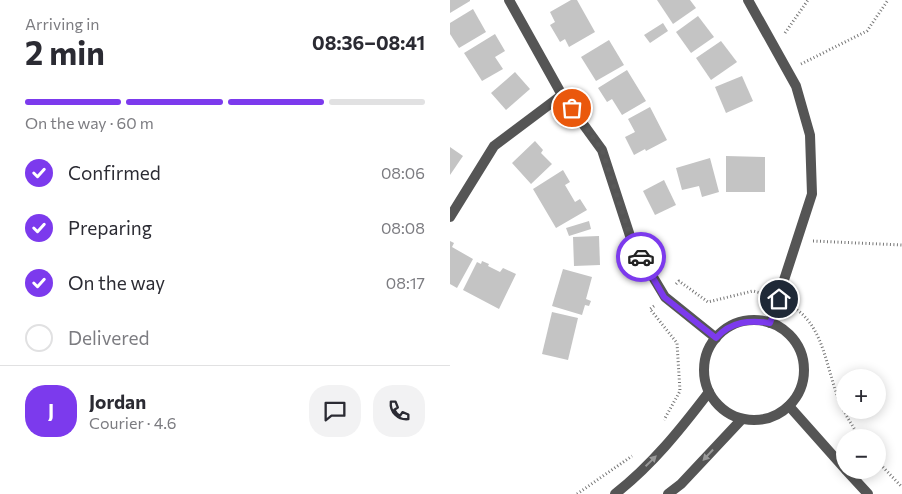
<!DOCTYPE html>
<html lang="en">
<head>
<meta charset="utf-8">
<style>
  body { margin:0; font-family:Commissioner,sans-serif; background:#f2f2f3; color:#2b2b33; height:100vh; display:flex; flex-direction:column; font-size:19px; white-space:nowrap }
  * { box-sizing:border-box; margin:0 }
  p { font-size:16px; color:#7c7c81 }
  .icon { flex:none; width:28px; height:28px; fill:none; stroke:currentColor; stroke-width:2; stroke-linecap:round; stroke-linejoin:round }
  .map { position:relative; flex:1; overflow:hidden }
  .drawer { display:flex; flex-direction:column; background:#fff; width:450px }
  .drawer>* { flex:none }
  .buttons { position:absolute; left:386px; top:369px; display:grid; gap:10px }
  .buttons a { display:grid; place-items:center; width:50px; height:50px; border-radius:50%; background:#fff; box-shadow:0 2px 12px #0003; font-size:25px }
  .pin { position:absolute; display:grid; place-items:center; width:42px; height:42px; color:#fff; margin:-21px; border:2px solid #fff; border-radius:50%; box-shadow:0 1px 5px #0007 }
  .courier { position:absolute; display:grid; place-items:center; width:50px; height:50px; margin:-25px; border:4px solid #7c3aed; border-radius:50%; background:#fff; color:#222; box-shadow:0 1px 6px #0007 }
  .overview em { font-style:normal; font-weight:700 }
  .overview div { display:flex; flex-direction:column-reverse }
  .overview { display:flex; align-items:center; justify-content:space-between; height:85px; padding:0 25px }
  h1 { font-size:32px; font-weight:700; line-height:38px }
  .bar { display:grid; grid-template-columns:repeat(4,1fr); gap:8px 5px; align-content:center; height:60px; padding:0 25px }
  .bar i { height:6px; border-radius:4px; background:#e1e1e2 }
  .bar .selected { background:#7c3aed }
  .bar p { grid-column:span 4 }
  .line { display:flex; align-items:center; gap:12px; padding:0 25px; border-top:1px solid #e1e1e2 }
  .line div { flex:1 }
  .round { display:grid; place-items:center; flex:none; width:52px; height:52px; border-radius:20px; background:#f2f2f3 }
  ol { padding:0 25px; list-style:none }
  li { display:flex; align-items:center; gap:15px; height:55px }
  li p { margin-inline-start:auto }
  li .icon { padding:5px; border-radius:50%; background:#7c3aed; color:#fff; stroke-width:4 }
  li:last-child { color:#7c7c81 }
  li i { width:28px; height:28px; border:2px solid #e1e1e2; border-radius:50% }
  main { display:flex; flex:1; min-height:0 }
  .map>svg:first-child { display:block }
  .building { fill:#c4c4c4 }
  .lines { fill:none; stroke-linecap:round; stroke-linejoin:round }
  .path { stroke:#777; stroke-width:3; stroke-dasharray:1 2.5; stroke-linecap:butt }
  .minor { stroke:#555; stroke-width:10 }
  .oneway { fill:#999 }
  .done { stroke:#595959; stroke-width:5; stroke-dasharray:0 9 }
  .route { stroke:#7c3aed; stroke-width:6 }
</style>
</head>
<body>
<main>
<section class="drawer">
<div class="overview"><div><h1>2 min</h1><p>Arriving in</p></div><em>08:36–08:41</em></div>
<div class="bar"><i class="selected"></i><i class="selected"></i><i class="selected"></i><i></i><p>On the way · 60 m</p></div>
<ol>
<li><svg class="icon" aria-label="check" viewBox="0 0 24 24"><path d="M5 12l5 5 9-10"/></svg>Confirmed<p>08:06</p></li>
<li><svg class="icon" aria-label="check" viewBox="0 0 24 24"><path d="M5 12l5 5 9-10"/></svg>Preparing<p>08:08</p></li>
<li><svg class="icon" aria-label="check" viewBox="0 0 24 24"><path d="M5 12l5 5 9-10"/></svg>On the way<p>08:17</p></li>
<li><i></i>Delivered</li>
</ol>
<div class="line" style="height:90px"><b class="round" style="background:#7c3aed;color:#fff">J</b><div><b>Jordan</b><p>Courier · 4.6</p></div><a class="round"><svg class="icon" aria-label="chat" viewBox="0 0 24 24"><path d="M4 5h16v11H9l-5 4z"/></svg></a><a class="round"><svg class="icon" aria-label="phone" viewBox="0 0 24 24"><path d="M5 4h4l2 5-3 2q2 4 5 5l2-3 5 2v4C11 20 4 13 5 4z"/></svg></a></div>
</section>
<div class="map">
<svg width="452" height="494" viewBox="0 0 452 494">
  <rect width="100%" height="100%" fill="#fff"/>
  <g class="building">
    <polygon points="0,0 20,0 20,1 0,13"/>
    <polygon points="121,0 127,0 145,32 119,47 115,39 110,42 100,25 105,22 100,12"/>
    <polygon points="207,0 240,0 246,8 223,24"/>
    <polygon points="23,9 36,32 9,48 0,34 0,23"/>
    <polygon points="248,16 264,37 241,53 226,32"/>
    <polygon points="213,23 218,31 200,43 194,35"/>
    <polygon points="45,34 55,51 45,57 53,69 32,81 14,53"/>
    <polygon points="159,40 174,65 146,81 131,57"/>
    <polygon points="271,41 287,62 261,80 246,58"/>
    <polygon points="177,70 196,101 172,115 162,99 157,102 148,88"/>
    <polygon points="65,72 80,89 56,110 41,93"/>
    <polygon points="292,76 303,101 276,113 265,87"/>
    <polygon points="200,107 217,140 196,151 195,149 184,155 175,137 185,132 178,119"/>
    <polygon points="85,141 93,150 91,153 102,164 81,184 62,163"/>
    <polygon points="0,147 13,156 0,175"/>
    <polygon points="276,156 315,157 315,192 276,192"/>
    <polygon points="260,158 269,192 252,197 249,186 232,190 226,168"/>
    <polygon points="113,170 120,182 115,185 125,202 130,199 137,210 106,228 83,189"/>
    <polygon points="214,180 226,205 205,215 193,191"/>
    <polygon points="139,221 141,229 119,236 116,228"/>
    <polygon points="149,236 150,265 124,266 123,237"/>
    <polygon points="0,241 4,243 2,247 23,259 7,288 0,284"/>
    <polygon points="32,261 39,264 38,266 50,272 53,268 66,274 49,309 13,290 27,262 31,264"/>
    <polygon points="113,269 142,277 136,299 141,301 139,306 135,305 132,315 102,306"/>
    <polygon points="102,312 128,318 118,360 92,354"/>
  </g>
  <g class="lines">
    <g class="path">
      <polyline points="335,33 358,0"/>
      <polyline points="351,64 417,31 438,0"/>
      <polyline points="363,241 452,245"/>
      <polyline points="226,284 229,281 258,302 303,291 315,294"/>
      <polyline points="204,306 200,309 227,343 230,391 214,420"/>
      <path d="M341 306C376 325 376 374 392 407 397 418 404 427 409 438"/>
      <polyline points="428,462 452,487"/>
      <polyline points="127,494 182,456"/>
    </g>
    <g class="minor">
      <polyline points="59,0 112,95 152,150 182,242 215,297 266,338"/>
      <polyline points="298,0 346,86 360,135 362,194 320,323"/>
      <polyline points="0,217 44,146 112,95"/>
      <circle cx="304" cy="370" r="50"/>
      <polyline points="339,406 395,469"/>
      <polyline points="396,470 418,494"/>
      <path d="M165 494C202 465 230 430 259 392"/>
      <polyline points="218,494 231,484 292,419"/>
    </g>
  </g>
  <defs><path id="oneway-solid" d="M-6-.8H1V-3.2L6.5 0L1 3.2V.8H-6Z" transform="scale(1.25)"/></defs>
  <g class="oneway">
    <use href="#oneway-solid" transform="translate(258 455) rotate(133)"/>
    <use href="#oneway-solid" transform="translate(201 461) rotate(-44)"/>
  </g>
  <g class="lines">
    <polyline class="done" points="122,108 152,150 182,242 191,257"/>
    <path class="route" d="M191 257 214 297 266 338C281 321 300 320 320 323L329 299"/>
  </g>
</svg>
<div class="buttons">
<a>+</a>
<a>−</a>
</div>
<div class="pin" style="left:122px;top:108px;background:#ea580c"><svg class="icon" aria-label="bag" viewBox="0 0 24 24"><path d="M5 8h14l-1 12H6zM9 8a3 3 0 0 1 6 0"/></svg></div>
<div class="pin" style="left:329px;top:299px;background:#1f2937"><svg class="icon" aria-label="home" viewBox="0 0 24 24"><path d="M3 11l9-7 9 7M6 9v11h12V9"/></svg></div>
<div class="courier" style="left:191px;top:257px"><svg class="icon" aria-label="car" viewBox="0 0 24 24"><path d="M5 17H2v-5l4-1 3-4h7l3 4 3 1v5h-3M9 17h6M6 11h13"/><circle cx="7" cy="17" r="2"/><circle cx="17" cy="17" r="2"/></svg></div>
</div>
</main>
</body>
</html>
